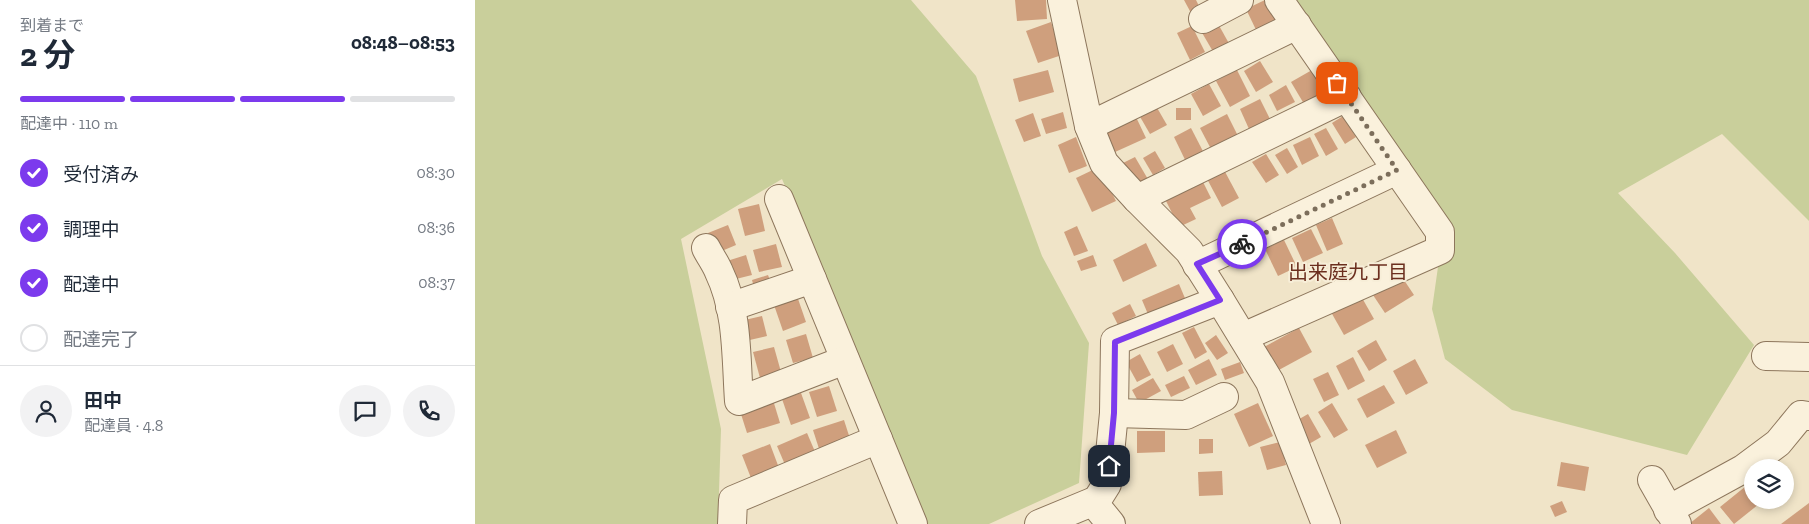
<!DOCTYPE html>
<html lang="ja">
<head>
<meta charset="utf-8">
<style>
  body { margin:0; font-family:"Zilla Slab","Noto Sans JP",serif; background:#f2f2f3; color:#1f2937; height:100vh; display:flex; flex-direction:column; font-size:19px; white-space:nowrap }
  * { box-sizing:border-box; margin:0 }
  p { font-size:16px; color:#747a83 }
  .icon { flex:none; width:28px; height:28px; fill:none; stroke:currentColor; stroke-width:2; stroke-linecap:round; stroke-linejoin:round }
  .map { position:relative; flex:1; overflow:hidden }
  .details { display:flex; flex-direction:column; background:#fff; width:475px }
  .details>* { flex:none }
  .tools { position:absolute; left:1269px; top:459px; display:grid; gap:10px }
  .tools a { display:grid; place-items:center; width:50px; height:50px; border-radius:50%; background:#fff; box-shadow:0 2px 8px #0003; font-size:25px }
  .pin { position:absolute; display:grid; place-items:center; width:42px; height:42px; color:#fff; margin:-21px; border-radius:10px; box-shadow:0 2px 8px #0006 }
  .courier { position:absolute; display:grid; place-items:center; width:50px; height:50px; margin:-25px; border:4px solid #7c3aed; border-radius:50%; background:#fff; color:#222; box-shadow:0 1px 6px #0007 }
  .overview em { font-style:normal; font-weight:700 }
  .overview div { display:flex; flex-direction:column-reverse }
  .overview { display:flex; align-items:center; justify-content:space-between; height:85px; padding:0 20px }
  h1 { font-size:32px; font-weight:700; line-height:38px }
  .bar { display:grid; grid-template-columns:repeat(4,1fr); gap:8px 5px; align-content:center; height:60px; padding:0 20px }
  .bar i { height:6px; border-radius:4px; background:#e0e1e3 }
  .bar .selected { background:#7c3aed }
  .bar p { grid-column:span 4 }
  .line { display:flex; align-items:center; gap:12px; padding:0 20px; border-top:1px solid #e0e1e3 }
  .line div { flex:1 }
  .round { display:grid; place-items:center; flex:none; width:52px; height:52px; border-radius:26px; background:#f2f2f3 }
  ol { padding:0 20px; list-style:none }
  li { display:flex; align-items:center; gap:15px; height:55px }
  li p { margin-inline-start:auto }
  li .icon { padding:5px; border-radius:50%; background:#7c3aed; color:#fff; stroke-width:4 }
  li:last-child { color:#747a83 }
  li i { width:28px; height:28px; border:2px solid #e0e1e3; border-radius:50% }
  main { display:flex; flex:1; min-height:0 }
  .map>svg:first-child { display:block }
  .green { fill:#c9cf9b }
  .building { fill:#cf9f7d }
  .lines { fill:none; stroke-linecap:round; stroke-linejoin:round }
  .minor-casing { stroke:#8d765c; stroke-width:30 }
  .minor { stroke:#faf1dc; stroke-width:28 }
  .done { stroke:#7c6e5b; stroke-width:5; stroke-dasharray:0 9 }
  .route { stroke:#7c3aed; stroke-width:6 }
  .labels { text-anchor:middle; stroke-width:4; stroke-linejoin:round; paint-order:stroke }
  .neighbourhood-label { font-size:20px; fill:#6b2e1e; stroke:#f7eed8 }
</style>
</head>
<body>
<main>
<section class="details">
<div class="overview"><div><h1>2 分</h1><p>到着まで</p></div><em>08:48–08:53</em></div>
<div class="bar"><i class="selected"></i><i class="selected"></i><i class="selected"></i><i></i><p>配達中 · 110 m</p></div>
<ol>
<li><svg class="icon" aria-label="check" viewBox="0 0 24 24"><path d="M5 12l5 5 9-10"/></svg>受付済み<p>08:30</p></li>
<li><svg class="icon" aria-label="check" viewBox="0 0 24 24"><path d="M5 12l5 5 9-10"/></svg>調理中<p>08:36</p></li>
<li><svg class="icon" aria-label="check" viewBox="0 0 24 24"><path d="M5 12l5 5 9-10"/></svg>配達中<p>08:37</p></li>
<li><i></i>配達完了</li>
</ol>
<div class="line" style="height:90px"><a class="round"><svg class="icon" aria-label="person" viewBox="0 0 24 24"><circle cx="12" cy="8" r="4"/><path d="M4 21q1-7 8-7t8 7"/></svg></a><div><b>田中</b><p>配達員 · 4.8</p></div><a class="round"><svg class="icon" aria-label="chat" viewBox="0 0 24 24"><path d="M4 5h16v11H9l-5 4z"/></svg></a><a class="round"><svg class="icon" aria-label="phone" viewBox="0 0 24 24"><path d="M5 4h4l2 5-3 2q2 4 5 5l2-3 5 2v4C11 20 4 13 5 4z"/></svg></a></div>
</section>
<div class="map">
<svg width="1334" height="524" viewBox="0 0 1334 524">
  <rect width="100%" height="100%" fill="#f0e4c8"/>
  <g class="green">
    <polygon points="0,0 436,0 501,76 567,256 614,343 604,483 514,524 452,524 400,395 307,179 206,239 246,429 243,524 0,524"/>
    <polygon points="820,0 1334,0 1334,221 1247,134 1143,193 1200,253 1279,345 1212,455 1037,410 970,359 957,309 963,267 977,232"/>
  </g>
  <g class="building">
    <polygon points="540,0 571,0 572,19 542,21"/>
    <polygon points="709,0 721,0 725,8 716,13"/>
    <polygon points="790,0 793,0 804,23 783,34 771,9"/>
    <polygon points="576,22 587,55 563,63 551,31"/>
    <polygon points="742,22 756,47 740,55 726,31"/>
    <polygon points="717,26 730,52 715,60 702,33"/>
    <polygon points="785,61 798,82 781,92 769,71"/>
    <polygon points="573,70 579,92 544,102 538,79"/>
    <polygon points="762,70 775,96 755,107 741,81"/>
    <polygon points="837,70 853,97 832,109 816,82"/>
    <polygon points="734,84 746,106 728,116 716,94"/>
    <polygon points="811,85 820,102 802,111 794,95"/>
    <polygon points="785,99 795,119 774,129 765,109"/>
    <polygon points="681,106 692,125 675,134 664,115"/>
    <rect x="701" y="108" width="15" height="12"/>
    <polygon points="588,112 592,128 571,134 566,119"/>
    <polygon points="558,113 566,136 549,142 540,120"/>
    <polygon points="752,114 763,136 736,149 725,128"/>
    <polygon points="660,115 671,138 640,152 629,129"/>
    <polygon points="868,116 881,137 870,144 857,123"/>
    <polygon points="716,128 732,159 714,168 699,137"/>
    <polygon points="851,128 863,149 851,156 839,134"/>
    <polygon points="601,137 612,166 594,173 583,145"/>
    <polygon points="835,137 844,156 827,165 818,145"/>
    <polygon points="812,148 823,167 812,174 800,155"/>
    <polygon points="680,151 690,168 678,175 668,158"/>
    <polygon points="791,154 804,175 791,183 777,162"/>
    <polygon points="660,157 674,181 663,188 648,163"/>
    <polygon points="624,167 641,201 617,212 601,178"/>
    <polygon points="748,168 764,198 747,207 731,177"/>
    <polygon points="728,182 736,198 715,208 721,219 704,227 691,201"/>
    <polygon points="284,204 290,231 270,236 263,209"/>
    <polygon points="857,218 868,244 852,251 841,225"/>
    <polygon points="253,225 261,245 242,253 233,233"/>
    <polygon points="602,226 613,251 599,256 589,232"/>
    <polygon points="836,229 848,253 828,262 817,238"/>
    <polygon points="809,240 822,267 803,276 790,249"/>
    <polygon points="671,243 682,266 648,282 638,260"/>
    <polygon points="301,244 307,267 284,272 278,250"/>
    <polygon points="271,255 277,275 257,280 252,261"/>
    <polygon points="618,255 622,266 606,271 602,261"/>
    <polygon points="925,274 939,295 910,313 896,292"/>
    <polygon points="293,275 297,286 280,291 277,280"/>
    <polygon points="704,284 712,303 675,319 667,300"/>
    <polygon points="322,296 331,322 308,331 299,305"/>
    <polygon points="886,296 899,319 869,335 856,312"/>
    <polygon points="655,304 661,316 643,325 637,313"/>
    <polygon points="287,316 292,336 266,342 261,322"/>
    <polygon points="719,327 732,352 720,359 707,333"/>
    <polygon points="824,328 837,352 802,371 789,347"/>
    <polygon points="331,334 338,358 318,363 311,340"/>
    <polygon points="741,335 753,353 742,360 730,343"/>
    <polygon points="901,340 912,360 894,371 882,351"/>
    <polygon points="698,344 708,364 692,372 682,352"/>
    <polygon points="299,347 306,372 285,378 278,352"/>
    <polygon points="665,354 676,375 662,382 651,362"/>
    <polygon points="878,357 890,381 873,390 861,366"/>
    <polygon points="734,359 742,375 721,385 713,370"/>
    <polygon points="940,359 953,383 931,395 918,371"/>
    <polygon points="765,362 769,373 750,380 746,369"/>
    <polygon points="853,372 864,395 849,402 838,379"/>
    <polygon points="709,376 715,388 696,397 690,385"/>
    <polygon points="678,378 686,391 664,403 657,390"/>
    <polygon points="909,385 920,403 892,418 882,399"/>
    <polygon points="354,386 362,411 342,417 334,392"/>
    <polygon points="326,393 335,418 316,425 307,399"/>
    <polygon points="298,400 305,423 272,433 265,411"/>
    <polygon points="783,403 798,436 774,447 759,414"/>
    <polygon points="857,403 873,430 859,438 843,412"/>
    <polygon points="833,414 846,437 827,448 814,425"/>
    <polygon points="369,420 377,445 346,455 338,430"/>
    <polygon points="921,430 932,453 902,468 890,445"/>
    <polygon points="662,431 690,431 690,452 662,453"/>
    <polygon points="332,433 341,454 311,467 302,446"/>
    <polygon points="724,439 738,439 738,453 724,454"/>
    <polygon points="805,442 811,465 792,470 785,447"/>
    <polygon points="295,444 304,468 276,478 267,455"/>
    <polygon points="1086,462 1114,467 1110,491 1082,486"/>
    <polygon points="747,471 748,495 724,496 723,472"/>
    <polygon points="1276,482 1278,500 1289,500 1259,524 1245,507"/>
    <polygon points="1087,501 1092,512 1080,517 1075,506"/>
    <polygon points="1334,503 1334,524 1306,524"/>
    <polygon points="1234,508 1246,524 1214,524"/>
  </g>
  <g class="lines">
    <g class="minor-casing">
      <g id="minor">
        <polyline points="587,0 614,126 629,163 662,199 714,251 745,300 795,382 851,524"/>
        <polyline points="728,19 764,0"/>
        <polyline points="614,126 822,25"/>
        <polyline points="304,199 438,524"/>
        <polyline points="662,199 872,97"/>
        <path d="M231 248C235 256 241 264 244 272 263 311 261 358 264 401L370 360"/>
        <polyline points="722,265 922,170"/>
        <polyline points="255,307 337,279"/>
        <polyline points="768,337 965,250 965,232 804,0"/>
        <polyline points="1291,356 1334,357"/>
        <polyline points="639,413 711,415 749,397"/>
        <polyline points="1177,480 1202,524"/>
        <polyline points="618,502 636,524"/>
        <polyline points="1193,510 1268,469 1303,443 1326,415 1334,416"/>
        <polyline points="257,524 258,500 403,439"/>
        <polyline points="564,524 622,500 632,484 639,413 640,341 745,300"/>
      </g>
    </g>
    <use href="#minor" class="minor"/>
  </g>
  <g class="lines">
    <polyline class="done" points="767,244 922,170 862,83"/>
    <polyline class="route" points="634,466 639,413 640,342 745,300 722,264 767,244"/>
  </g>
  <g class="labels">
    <g class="neighbourhood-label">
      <text x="873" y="279">出来庭九丁目</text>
    </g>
  </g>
</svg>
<div class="tools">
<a><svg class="icon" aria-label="layers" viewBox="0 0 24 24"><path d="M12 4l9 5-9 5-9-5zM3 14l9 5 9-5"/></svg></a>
</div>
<div class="pin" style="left:862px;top:83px;background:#ea580c"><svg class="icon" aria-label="bag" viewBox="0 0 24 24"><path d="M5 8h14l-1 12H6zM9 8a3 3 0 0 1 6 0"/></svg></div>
<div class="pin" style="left:634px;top:466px;background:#1f2937"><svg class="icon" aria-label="home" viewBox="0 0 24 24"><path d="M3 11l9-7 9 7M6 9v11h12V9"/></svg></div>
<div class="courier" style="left:767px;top:244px"><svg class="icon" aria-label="bike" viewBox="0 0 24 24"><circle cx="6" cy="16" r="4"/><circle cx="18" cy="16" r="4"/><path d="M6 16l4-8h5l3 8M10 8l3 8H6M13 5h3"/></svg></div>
</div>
</main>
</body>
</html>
